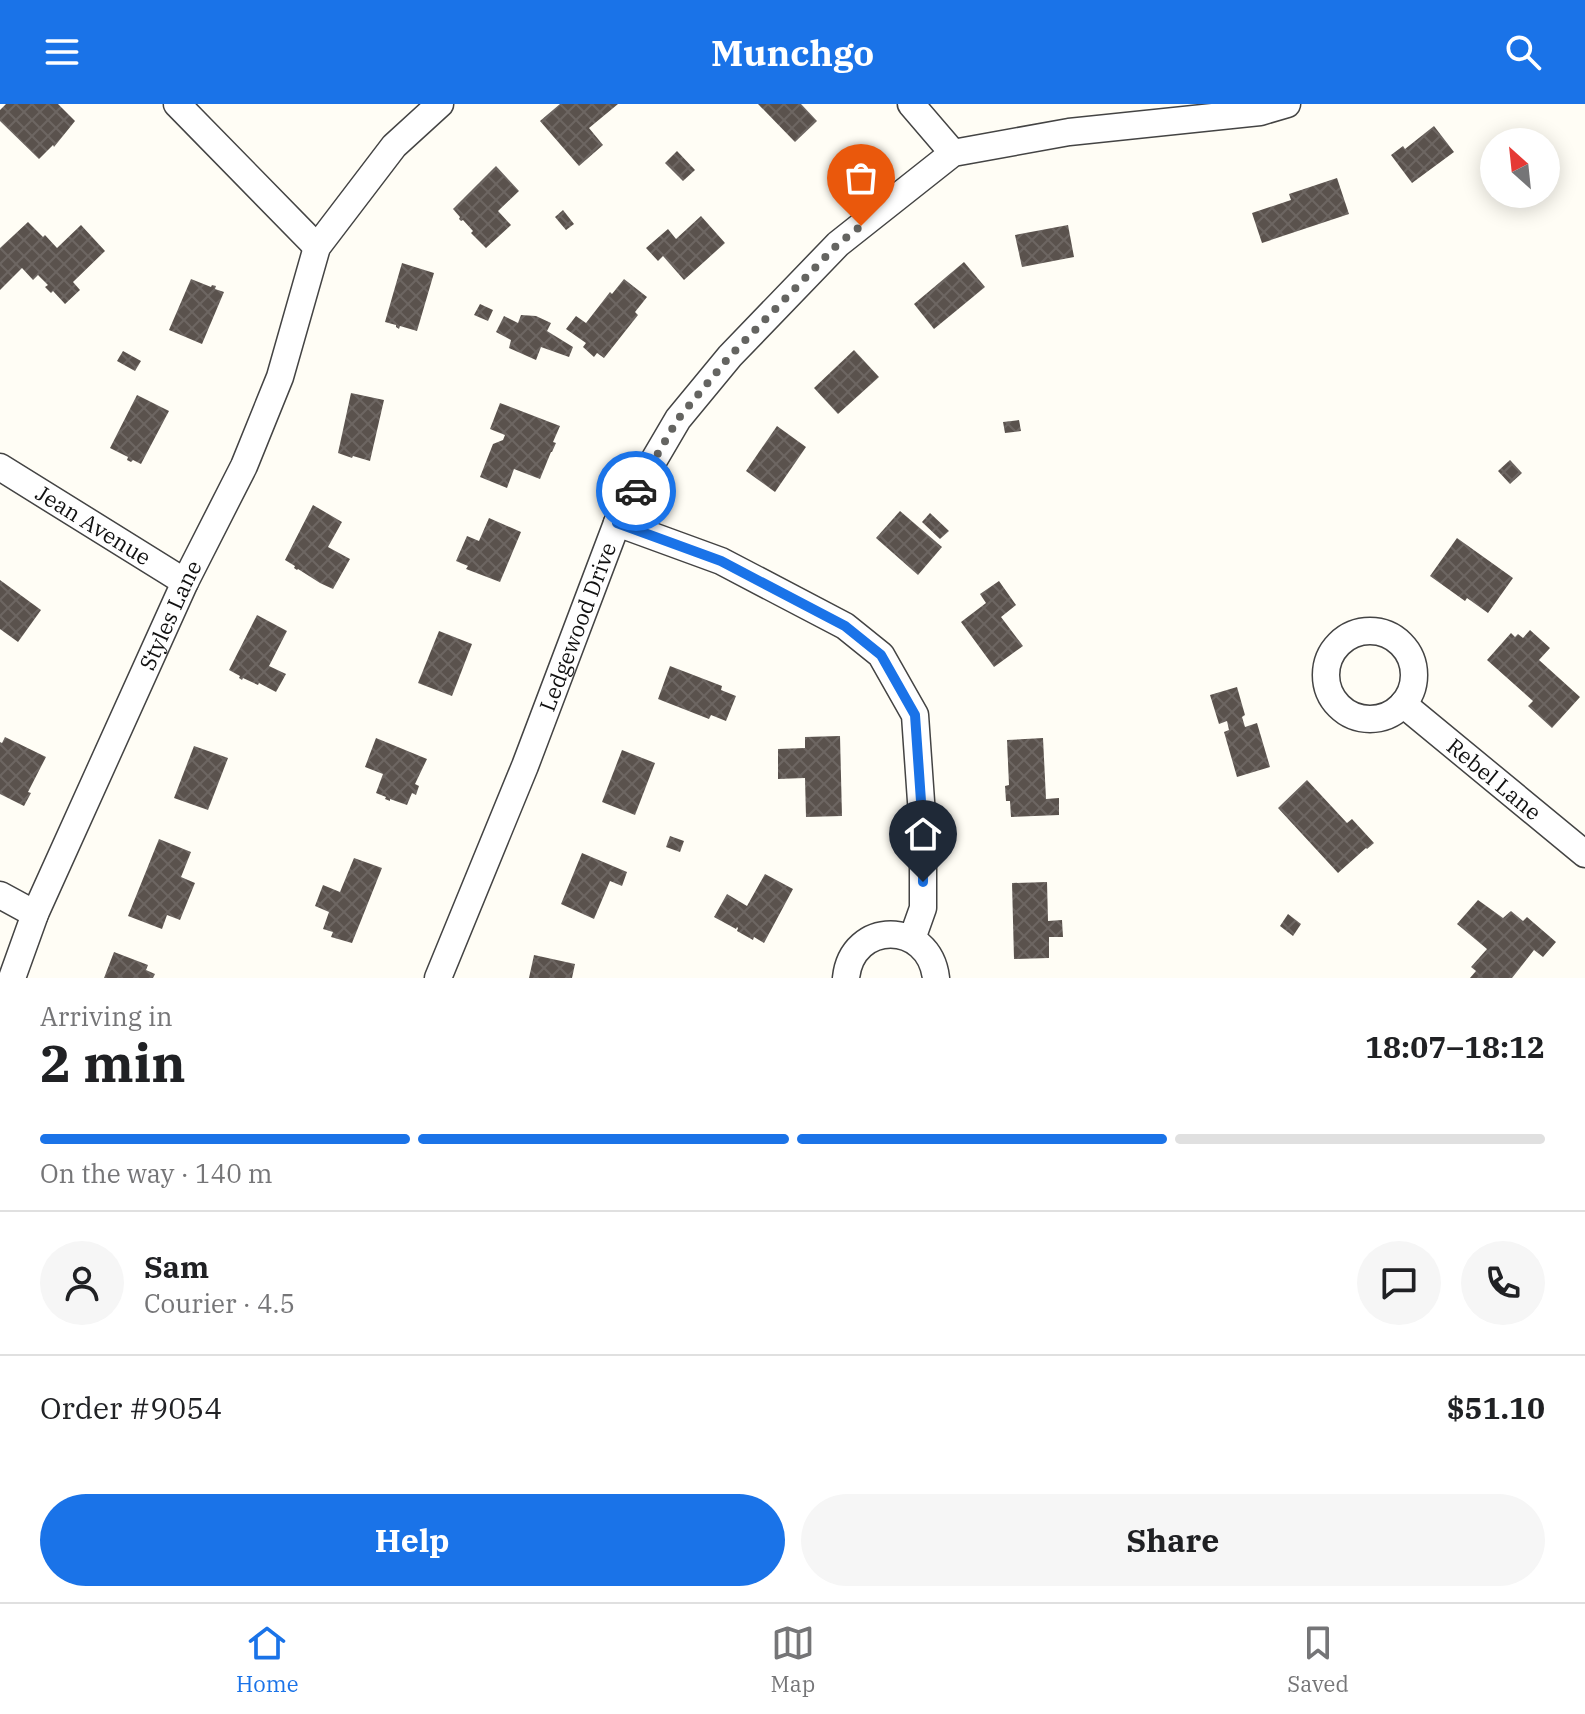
<!DOCTYPE html>
<html lang="en">
<head>
<meta charset="utf-8">
<style>
  body { margin:0; font-family:"IBM Plex Serif",serif; background:#f6f6f6; color:#202124; height:100vh; display:flex; flex-direction:column; font-size:30px; white-space:nowrap }
  * { box-sizing:border-box; margin:0 }
  p { font-size:26px; color:#757577 }
  .icon { flex:none; width:44px; height:44px; fill:none; stroke:currentColor; stroke-width:2; stroke-linecap:round; stroke-linejoin:round }
  .map { position:relative; height:874px; overflow:hidden }
  .side { display:flex; flex-direction:column; background:#fff; flex:1 }
  .side>* { flex:none }
  .needle { width:52px; rotate:333deg }
  .controls { position:absolute; left:1480px; top:24px; display:grid; gap:16px }
  .controls a { display:grid; place-items:center; width:80px; height:80px; border-radius:50%; background:#fff; box-shadow:0 4px 20px #0003; font-size:40px }
  .pin { position:absolute; display:grid; place-items:center; width:68px; height:68px; color:#fff; margin:-82px -34px; border-radius:50% 50% 50% 0; rotate:-45deg; box-shadow:0 0 8px #0007 }
  .pin .icon { rotate:45deg }
  .courier { position:absolute; display:grid; place-items:center; width:80px; height:80px; margin:-40px; border:6px solid #1a73e8; border-radius:50%; background:#fff; color:#222; box-shadow:0 2px 10px #0007 }
  .summary em { font-style:normal; font-weight:700 }
  .summary div { display:flex; flex-direction:column-reverse }
  .summary { display:flex; align-items:center; justify-content:space-between; height:136px; padding:0 40px }
  h1 { font-size:52px; font-weight:700; line-height:60px }
  .bar { display:grid; grid-template-columns:repeat(4,1fr); gap:12px 8px; align-content:center; height:96px; padding:0 40px }
  .bar i { height:10px; border-radius:6px; background:#e0e0e0 }
  .bar .selected { background:#1a73e8 }
  .bar p { grid-column:span 4 }
  .line { display:flex; align-items:center; gap:20px; padding:0 40px; border-top:2px solid #e0e0e0 }
  .line div { flex:1 }
  .round { display:grid; place-items:center; flex:none; width:84px; height:84px; border-radius:42px; background:#f6f6f6 }
  .cta { display:flex; gap:16px; margin-top:auto; padding:16px 40px }
  .cta a { flex:1; height:92px; border-radius:48px; background:#1a73e8; color:#fff; font-size:32px; font-weight:700; line-height:92px; text-align:center }
  .cta a+a { background:#f6f6f6; color:#202124 }
  header { display:flex; justify-content:space-between; align-items:center; height:104px; padding:0 40px; background:#1a73e8; color:#fff; font-size:36px; font-weight:700 }
  .dock { display:flex; justify-content:space-around; align-items:center; height:112px; border-top:2px solid #e0e0e0; background:#fff; font-size:22px; color:#757577 }
  .dock a { display:grid; justify-items:center; gap:4px }
  .dock .selected { color:#1a73e8 }
  .map>svg:first-child { display:block }
  .building { fill:url(#building-cross-hatch) }
  .lines { fill:none; stroke-linecap:round; stroke-linejoin:round }
  .minor-casing { stroke:#444; stroke-width:29 }
  .minor { stroke:#fff; stroke-width:26 }
  .done { stroke:#646461; stroke-width:8; stroke-dasharray:0 14.4 }
  .route { stroke:#1a73e8; stroke-width:10 }
  .labels { text-anchor:middle; stroke-width:8; stroke-linejoin:round; paint-order:stroke }
  .street-label { font-size:22px; fill:#111; stroke:#fff }
</style>
</head>
<body>
<header><svg class="icon" aria-label="menu" viewBox="0 0 24 24"><path d="M4 6h16M4 12h16M4 18h16"/></svg>Munchgo<svg class="icon" aria-label="search" viewBox="0 0 24 24"><circle cx="10" cy="10" r="6"/><path d="M15 15l6 6"/></svg></header>
<div class="map">
<svg width="1585" height="874" viewBox="0 0 1585 874">
  <defs>
    <pattern id="building-cross-hatch" width="8" height="8" patternUnits="userSpaceOnUse" patternTransform="scale(2)"><rect width="8" height="8" fill="#5a524d"/><path d="M0 0l8 8M0 8l8-8" fill="none" stroke="#6d6662"/></pattern>
  </defs>
  <rect width="100%" height="100%" fill="#fffdf5"/>
  <g class="building">
    <polygon points="6,0 58,0 75,17 54,43 53,41 39,55 0,17 0,6"/>
    <polygon points="560,0 618,0 589,24 603,41 579,62 540,17"/>
    <polygon points="758,0 801,0 817,17 795,38"/>
    <polygon points="1434,22 1454,48 1412,79 1391,51 1403,42 1405,45"/>
    <polygon points="677,47 695,66 683,77 665,59"/>
    <polygon points="496,62 519,87 498,107 511,121 486,144 471,129 473,127 463,116 461,117 459,115 460,113 453,105"/>
    <polygon points="1337,74 1349,110 1262,139 1252,109 1291,96 1289,90"/>
    <polygon points="563,106 574,120 566,126 555,113"/>
    <polygon points="701,112 725,139 684,176 663,152 658,157 646,144 668,125 676,135"/>
    <polygon points="28,118 43,133 45,131 57,144 81,121 105,147 73,178 80,186 65,200 53,187 51,189 45,183 48,181 38,171 33,176 22,164 0,186 0,144"/>
    <polygon points="1068,121 1074,153 1022,163 1015,131"/>
    <polygon points="964,158 985,183 934,225 914,200"/>
    <polygon points="402,159 434,169 417,227 400,222 399,225 396,223 396,221 385,218"/>
    <polygon points="191,175 211,183 212,181 216,182 215,185 224,188 202,240 169,226"/>
    <polygon points="624,175 647,193 635,208 638,211 604,254 597,249 594,253 583,243 586,239 566,225 576,212 586,219 610,188 612,190"/>
    <polygon points="480,200 493,206 488,217 474,211"/>
    <polygon points="521,211 536,212 551,219 547,227 573,243 569,253 541,243 536,256 509,244 511,236 496,228 504,212 518,219"/>
    <polygon points="854,246 879,273 838,310 814,284"/>
    <polygon points="123,247 141,257 135,267 117,257"/>
    <polygon points="351,289 384,296 370,357 353,352 352,354 338,349"/>
    <polygon points="137,291 169,307 141,360 133,356 131,358 127,356 128,353 110,344"/>
    <polygon points="500,299 560,322 553,338 556,339 552,348 551,348 540,375 514,365 507,384 480,373 493,340 503,336 505,331 490,325"/>
    <polygon points="1019,316 1021,327 1005,329 1003,318"/>
    <polygon points="777,322 806,343 775,388 746,367"/>
    <polygon points="1510,356 1522,369 1510,380 1498,367"/>
    <polygon points="313,401 342,418 328,443 350,455 333,485 320,479 298,465 297,466 294,464 295,462 285,456"/>
    <polygon points="900,407 942,443 918,471 876,434"/>
    <polygon points="930,409 949,427 940,435 922,418"/>
    <polygon points="489,414 521,428 500,478 466,465 468,462 456,457 467,432 479,437"/>
    <polygon points="1457,434 1513,474 1488,509 1467,494 1465,497 1430,472"/>
    <polygon points="0,476 41,506 18,538 0,525"/>
    <polygon points="999,477 1016,501 1001,513 1023,542 994,563 961,518 986,499 980,490"/>
    <polygon points="257,511 287,527 269,562 286,570 276,588 259,579 258,581 243,574 242,576 239,574 240,572 229,566"/>
    <polygon points="1530,526 1550,544 1539,556 1580,593 1552,624 1528,602 1533,597 1487,556 1511,529 1515,533 1518,530 1523,534"/>
    <polygon points="439,527 472,540 452,592 418,579"/>
    <polygon points="670,562 722,582 721,586 736,592 726,617 711,611 709,615 658,595"/>
    <polygon points="1237,583 1245,611 1242,613 1245,623 1257,619 1270,663 1237,673 1224,628 1229,626 1227,617 1219,620 1210,591"/>
    <polygon points="840,632 842,712 806,713 805,674 778,675 778,645 805,644 805,633"/>
    <polygon points="5,633 46,653 28,688 31,689 24,702 0,690 0,638 2,639"/>
    <polygon points="376,634 427,655 415,680 419,682 416,691 412,689 407,701 390,695 390,697 385,695 386,693 376,689 383,670 365,663"/>
    <polygon points="1043,634 1046,695 1059,694 1059,711 1011,713 1010,697 1006,697 1005,682 1009,681 1007,636"/>
    <polygon points="194,642 228,654 208,706 174,694"/>
    <polygon points="622,646 655,659 635,711 602,698"/>
    <polygon points="1307,676 1347,719 1352,715 1374,739 1367,745 1366,744 1338,769 1278,704"/>
    <polygon points="670,732 684,737 680,748 666,743"/>
    <polygon points="159,735 191,748 181,773 195,779 180,816 167,811 162,825 128,812"/>
    <polygon points="582,749 627,768 622,782 610,777 594,815 561,800"/>
    <polygon points="354,754 382,764 352,839 331,833 333,828 323,825 329,808 315,802 323,781 340,788"/>
    <polygon points="765,770 793,785 764,839 754,833 753,836 737,827 738,824 737,823 736,825 714,813 727,790 747,802"/>
    <polygon points="1047,778 1048,817 1062,816 1063,833 1049,833 1049,854 1014,855 1012,779"/>
    <polygon points="1478,796 1503,814 1511,807 1523,817 1527,813 1556,838 1543,853 1534,846 1512,874 1470,874 1476,867 1471,863 1487,845 1457,820"/>
    <polygon points="1288,810 1301,820 1293,832 1280,822"/>
    <polygon points="114,848 148,861 146,866 155,870 153,874 104,874"/>
    <polygon points="534,851 575,860 572,874 529,874"/>
  </g>
  <g class="lines">
    <g class="minor-casing">
      <g id="minor">
        <polyline points="177,0 317,143"/>
        <polyline points="911,0 953,49"/>
        <path id="s1" d="M0 363 185 478"/>
        <polyline points="617,419 721,457 845,522 881,551 915,611 923,726 923,804 912,835"/>
        <circle cx="1370" cy="571" r="44"/>
        <path id="s2" d="M1403 600 1585 750"/>
        <polyline points="0,791 35,810"/>
        <path id="s3" d="M12 874 35 810 185 478 244 362 280 273 317 143 394 42 440 0"/>
        <path id="s4" d="M438 874 525 662 617 419 678 315 730 252 838 140 953 49 1069 28 1260 8 1287 0"/>
        <path d="M846 874C852 816 929 816 936 874"/>
      </g>
    </g>
    <use href="#minor" class="minor"/>
  </g>
  <g class="lines">
    <polyline class="done" points="636,387 678,315 730,252 838,140 861,122"/>
    <polyline class="route" points="636,387 617,419 721,457 845,522 881,551 915,611 923,726 923,778"/>
  </g>
  <g class="labels">
    <g class="street-label">
      <text dy="8" stroke="none"><textPath href="#s1" startOffset="110">Jean Avenue</textPath></text>
      <text dy="8" stroke="none"><textPath href="#s3" startOffset="396">Styles Lane</textPath></text>
      <text dy="8" stroke="none"><textPath href="#s4" startOffset="378">Ledgewood Drive</textPath></text>
      <text dy="8" stroke="none"><textPath href="#s2" startOffset="118">Rebel Lane</textPath></text>
    </g>
  </g>
</svg>
<div class="controls">
<a><svg class="needle" viewBox="-14 -14 28 28"><path d="M0-13l5 13h-10z" fill="#e53935"/><path d="M0 13l5-13h-10z" fill="#757577"/></svg></a>
</div>
<div class="pin" style="left:861px;top:122px;background:#ea580c"><svg class="icon" aria-label="bag" viewBox="0 0 24 24"><path d="M5 8h14l-1 12H6zM9 8a3 3 0 0 1 6 0"/></svg></div>
<div class="pin" style="left:923px;top:778px;background:#1f2937"><svg class="icon" aria-label="home" viewBox="0 0 24 24"><path d="M3 11l9-7 9 7M6 9v11h12V9"/></svg></div>
<div class="courier" style="left:636px;top:387px"><svg class="icon" aria-label="car" viewBox="0 0 24 24"><path d="M5 17H2v-5l4-1 3-4h7l3 4 3 1v5h-3M9 17h6M6 11h13"/><circle cx="7" cy="17" r="2"/><circle cx="17" cy="17" r="2"/></svg></div>
</div>
<section class="side">
<div class="summary"><div><h1>2 min</h1><p>Arriving in</p></div><em>18:07–18:12</em></div>
<div class="bar"><i class="selected"></i><i class="selected"></i><i class="selected"></i><i></i><p>On the way · 140 m</p></div>
<div class="line" style="height:144px"><a class="round"><svg class="icon" aria-label="person" viewBox="0 0 24 24"><circle cx="12" cy="8" r="4"/><path d="M4 21q1-7 8-7t8 7"/></svg></a><div><b>Sam</b><p>Courier · 4.5</p></div><a class="round"><svg class="icon" aria-label="chat" viewBox="0 0 24 24"><path d="M4 5h16v11H9l-5 4z"/></svg></a><a class="round"><svg class="icon" aria-label="phone" viewBox="0 0 24 24"><path d="M5 4h4l2 5-3 2q2 4 5 5l2-3 5 2v4C11 20 4 13 5 4z"/></svg></a></div>
<div class="line" style="height:104px"><div>Order #9054</div><b>$51.10</b></div>
<div class="cta"><a>Help</a><a>Share</a></div>
</section>
<nav class="dock">
<a class="selected"><svg class="icon" aria-label="home" viewBox="0 0 24 24"><path d="M3 11l9-7 9 7M6 9v11h12V9"/></svg>Home</a>
<a><svg class="icon" aria-label="map" viewBox="0 0 24 24"><path d="M3 6l6-2 6 2 6-2v14l-6 2-6-2-6 2zM9 4v14M15 6v14"/></svg>Map</a>
<a><svg class="icon" aria-label="saved" viewBox="0 0 24 24"><path d="M7 4h10v16l-5-4-5 4z"/></svg>Saved</a>
</nav>
</body>
</html>
